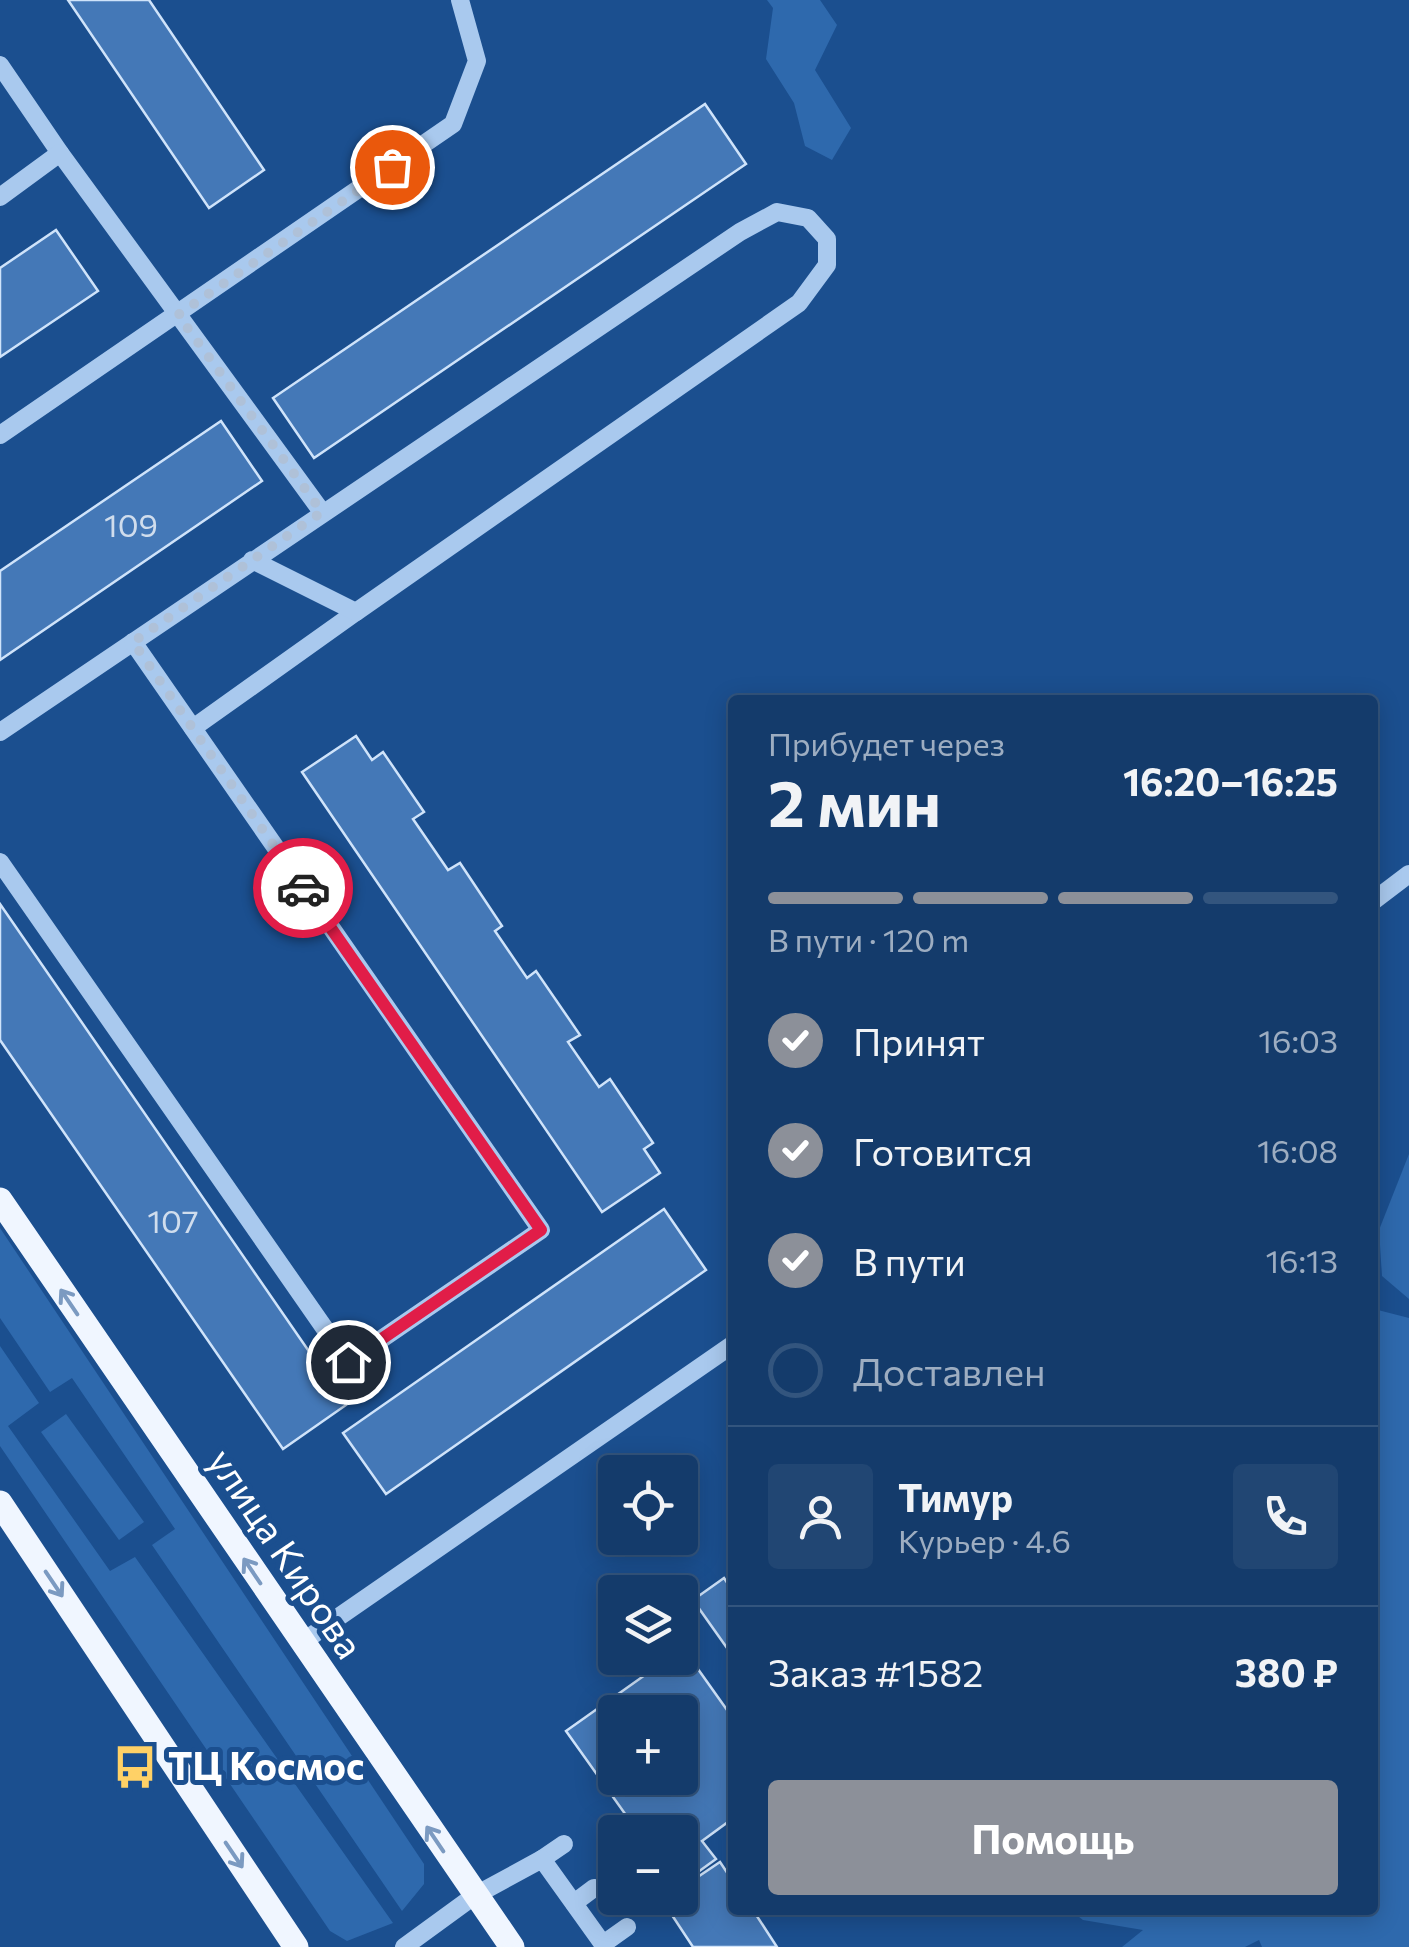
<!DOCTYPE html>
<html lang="ru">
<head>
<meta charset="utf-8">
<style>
  body { margin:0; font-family:Commissioner,sans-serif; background:#214673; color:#f1f3f6; height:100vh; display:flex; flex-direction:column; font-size:38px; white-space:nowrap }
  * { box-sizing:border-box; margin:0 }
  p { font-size:32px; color:#9dadc1 }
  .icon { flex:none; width:55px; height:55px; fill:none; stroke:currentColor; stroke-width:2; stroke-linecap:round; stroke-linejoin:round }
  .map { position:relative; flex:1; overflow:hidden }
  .drawer { position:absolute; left:728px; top:695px; width:650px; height:1220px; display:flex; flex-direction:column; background:#143b6b; border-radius:10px; box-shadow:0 5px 25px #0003,0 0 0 2px #33557e }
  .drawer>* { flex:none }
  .fabs { position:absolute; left:598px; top:1455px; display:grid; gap:20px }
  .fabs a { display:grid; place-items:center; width:100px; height:100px; border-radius:10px; background:#143b6b; box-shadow:0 5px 25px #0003,0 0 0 2px #33557e; font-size:50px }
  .pin { position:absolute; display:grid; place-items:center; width:85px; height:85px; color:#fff; margin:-42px; border:5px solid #fff; border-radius:50%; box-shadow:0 2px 10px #0007 }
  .courier { position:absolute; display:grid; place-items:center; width:100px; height:100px; margin:-50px; border:8px solid #e11d48; border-radius:50%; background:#fff; color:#222; box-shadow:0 2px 12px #0007 }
  .head em { font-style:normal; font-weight:700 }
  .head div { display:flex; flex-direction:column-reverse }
  .head { display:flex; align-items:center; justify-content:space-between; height:170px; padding:0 40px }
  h1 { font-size:65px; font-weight:700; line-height:75px }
  .bar { display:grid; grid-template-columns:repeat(4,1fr); gap:15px 10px; align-content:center; height:120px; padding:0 40px }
  .bar i { height:12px; border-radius:8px; background:#33557e }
  .bar .on { background:#8c9099 }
  .bar p { grid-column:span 4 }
  .line { display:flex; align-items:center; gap:25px; padding:0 40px; border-top:2px solid #33557e }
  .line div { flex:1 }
  .round { display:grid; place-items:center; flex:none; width:105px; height:105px; border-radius:10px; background:#214673 }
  ol { padding:0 40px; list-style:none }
  li { display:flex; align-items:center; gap:30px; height:110px }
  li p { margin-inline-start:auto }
  li .icon { padding:10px; border-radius:50%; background:#8c9099; color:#fff; stroke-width:4 }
  li:last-child { color:#9dadc1 }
  li i { width:55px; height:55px; border:5px solid #33557e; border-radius:50% }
  .primary-button { display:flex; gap:20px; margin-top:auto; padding:20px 40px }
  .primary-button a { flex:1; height:115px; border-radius:10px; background:#8c9099; color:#fff; font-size:40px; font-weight:700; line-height:115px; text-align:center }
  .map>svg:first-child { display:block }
  .green { fill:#2e69ad }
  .building { fill:#4478b7; stroke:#cfe3fa; stroke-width:2.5; fill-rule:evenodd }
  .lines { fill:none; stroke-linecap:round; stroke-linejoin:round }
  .minor { stroke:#a9c9ee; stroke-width:18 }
  .major { stroke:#f0f6ff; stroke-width:25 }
  .oneway { stroke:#7b9ac1 }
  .done { stroke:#afc1d8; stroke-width:10; stroke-dasharray:0 18 }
  .route { stroke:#e11d48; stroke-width:12 }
  .labels { text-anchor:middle; stroke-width:10; stroke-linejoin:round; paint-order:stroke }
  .number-label { font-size:32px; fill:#d0dded }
  .street-label { font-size:38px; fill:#fff; stroke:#1b4f8f }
  .poi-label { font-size:38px; font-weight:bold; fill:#fff; stroke:#1b4f8f; text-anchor:start }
</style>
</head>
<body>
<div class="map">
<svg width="1409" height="1947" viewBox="0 0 1409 1947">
  <rect width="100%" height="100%" fill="#1b4f8f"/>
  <g class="green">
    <polygon points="767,0 820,0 837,25 815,70 851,128 832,160 805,146 794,103 766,59 773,8"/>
    <polygon points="1409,1154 1409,1299 1382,1276 1379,1230"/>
    <polygon points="0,1228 424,1864 424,1884 402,1911 152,1545 175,1529 72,1378 50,1392 0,1318"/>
    <polygon points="1374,1309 1409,1318 1409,1947 1262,1947 1259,1940 1245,1947 1122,1947 1143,1930 1083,1920 1070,1910 1372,1910"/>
    <polygon points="0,1346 39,1403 8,1426 110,1571 135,1557 393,1923 347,1941 330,1931 0,1446"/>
    <polygon points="66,1414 144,1522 119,1540 41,1432"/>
  </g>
  <g class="building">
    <polygon points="68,0 149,0 264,170 209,208"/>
    <polygon points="705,104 746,164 314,458 273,398"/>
    <polygon points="56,230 98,291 0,357 0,268"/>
    <polygon points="221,421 262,481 0,660 0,571"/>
    <polygon points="356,736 372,760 383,752 424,812 413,819 448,870 460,863 502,926 495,931 527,978 536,971 580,1035 568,1042 599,1087 610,1079 653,1143 644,1149 660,1173 602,1212 302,772"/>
    <polygon points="0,904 346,1405 283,1449 0,1040"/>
    <polygon points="664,1209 706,1270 386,1494 343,1433"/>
    <polygon points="724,1578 732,1590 732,1655 693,1600"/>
    <path d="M683 1648 732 1717V1819L702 1841 716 1859 680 1885V1832H638L566 1731 669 1658H680ZM615 1712H680V1778H615Z"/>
    <polygon points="720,1862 732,1880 732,1910 753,1910 777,1947 693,1947 662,1900 680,1898 680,1889"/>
  </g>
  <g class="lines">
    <g class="minor">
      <polyline points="0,65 60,153"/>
      <polyline points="0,197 60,153 322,512"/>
      <polyline points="0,435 453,124 477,61 460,0"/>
      <polyline points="193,728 356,612"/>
      <polyline points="0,732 740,232 777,212 808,218 827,239 827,265 799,303 356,612 252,560"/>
      <polyline points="0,862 348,1362 541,1230 133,642"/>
      <polyline points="1372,902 1409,874"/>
      <polyline points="301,1643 732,1345"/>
      <polyline points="542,1859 564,1844"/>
      <polyline points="574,1903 594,1888"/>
      <polyline points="603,1944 627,1927"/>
      <polyline points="404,1947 474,1896 542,1859 605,1947"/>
    </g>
    <g class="major">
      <polyline points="0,1200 512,1947"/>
      <polyline points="0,1503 296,1947"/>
    </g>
  </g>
  <defs><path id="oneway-shaft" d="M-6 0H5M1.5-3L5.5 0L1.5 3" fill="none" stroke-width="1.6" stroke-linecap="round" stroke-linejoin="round" transform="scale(2.5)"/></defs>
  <g class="oneway">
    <use href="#oneway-shaft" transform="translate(69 1302) rotate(-124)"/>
    <use href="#oneway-shaft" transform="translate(252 1571) rotate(-124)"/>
    <use href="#oneway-shaft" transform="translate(54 1584) rotate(56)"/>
    <use href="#oneway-shaft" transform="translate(435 1839) rotate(-124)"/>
    <use href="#oneway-shaft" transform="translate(234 1855) rotate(56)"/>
  </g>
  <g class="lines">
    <polyline class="done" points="303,888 133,642 322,512 178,315 392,167"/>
    <polyline class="route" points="303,888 541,1230 348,1362"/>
  </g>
  <defs>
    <g id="bus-bare" transform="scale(3.45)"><path d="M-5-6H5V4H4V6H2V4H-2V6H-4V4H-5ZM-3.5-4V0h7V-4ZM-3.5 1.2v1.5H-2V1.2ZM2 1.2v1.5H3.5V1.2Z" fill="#ffd166" stroke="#1b4f8f" stroke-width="2.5" paint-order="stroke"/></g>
  </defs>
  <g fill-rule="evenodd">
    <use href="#bus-bare" x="135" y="1767"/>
  </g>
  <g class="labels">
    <g class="number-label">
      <text x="131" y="537">109</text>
      <text x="173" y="1233">107</text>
    </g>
    <g class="street-label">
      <text transform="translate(285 1554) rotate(56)" y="13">улица Кирова</text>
    </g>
    <g class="poi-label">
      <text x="168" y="1780">ТЦ Космос</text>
    </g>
  </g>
</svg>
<div class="fabs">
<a><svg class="icon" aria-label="locate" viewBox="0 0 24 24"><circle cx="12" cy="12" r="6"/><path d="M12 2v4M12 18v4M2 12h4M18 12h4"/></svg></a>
<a><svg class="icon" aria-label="layers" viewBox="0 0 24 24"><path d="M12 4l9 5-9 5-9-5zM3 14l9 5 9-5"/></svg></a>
<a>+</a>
<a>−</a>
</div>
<div class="pin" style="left:392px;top:167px;background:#ea580c"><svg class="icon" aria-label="bag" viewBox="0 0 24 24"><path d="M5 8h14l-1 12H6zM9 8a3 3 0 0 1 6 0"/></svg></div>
<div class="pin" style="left:348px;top:1362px;background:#1f2937"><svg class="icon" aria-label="home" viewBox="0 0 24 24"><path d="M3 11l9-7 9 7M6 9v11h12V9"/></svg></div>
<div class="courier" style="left:303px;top:888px"><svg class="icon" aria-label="car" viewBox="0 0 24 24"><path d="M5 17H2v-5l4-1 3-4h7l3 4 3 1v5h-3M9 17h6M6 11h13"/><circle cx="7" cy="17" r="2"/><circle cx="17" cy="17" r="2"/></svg></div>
<section class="drawer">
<div class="head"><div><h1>2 мин</h1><p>Прибудет через</p></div><em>16:20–16:25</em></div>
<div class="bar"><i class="on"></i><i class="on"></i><i class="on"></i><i></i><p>В пути · 120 m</p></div>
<ol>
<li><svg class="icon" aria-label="check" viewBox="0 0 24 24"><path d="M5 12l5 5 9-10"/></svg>Принят<p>16:03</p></li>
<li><svg class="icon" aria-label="check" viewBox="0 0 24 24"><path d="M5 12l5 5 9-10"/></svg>Готовится<p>16:08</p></li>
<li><svg class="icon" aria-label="check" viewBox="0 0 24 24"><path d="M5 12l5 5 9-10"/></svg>В пути<p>16:13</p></li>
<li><i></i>Доставлен</li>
</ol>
<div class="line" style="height:180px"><a class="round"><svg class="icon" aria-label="person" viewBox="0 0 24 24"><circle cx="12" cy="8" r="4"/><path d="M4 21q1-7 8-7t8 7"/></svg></a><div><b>Тимур</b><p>Курьер · 4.6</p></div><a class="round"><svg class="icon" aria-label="phone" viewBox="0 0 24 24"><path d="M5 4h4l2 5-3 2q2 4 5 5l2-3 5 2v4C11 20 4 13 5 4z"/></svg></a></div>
<div class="line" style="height:130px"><div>Заказ #1582</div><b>380 ₽</b></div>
<div class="primary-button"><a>Помощь</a></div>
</section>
</div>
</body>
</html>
